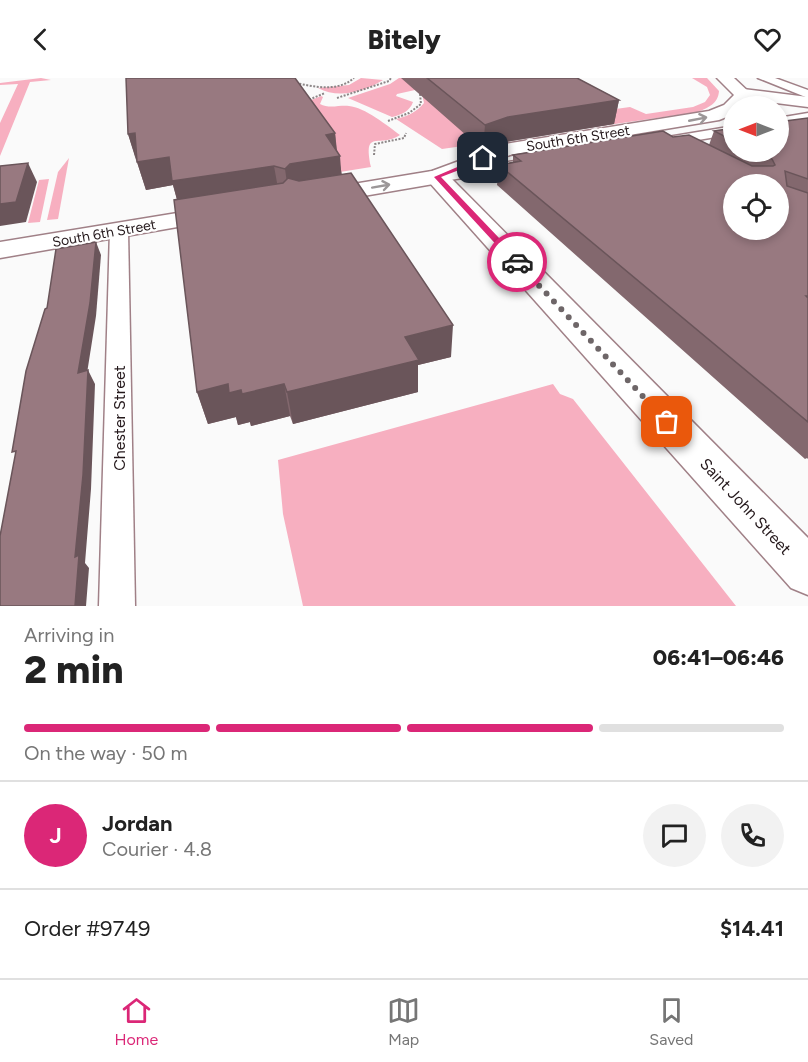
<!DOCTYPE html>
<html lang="en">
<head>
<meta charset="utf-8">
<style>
  body { margin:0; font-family:Figtree,sans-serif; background:#f2f2f2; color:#222; height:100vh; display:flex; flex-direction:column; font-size:22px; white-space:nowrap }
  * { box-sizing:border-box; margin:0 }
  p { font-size:20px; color:#767676 }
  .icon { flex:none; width:33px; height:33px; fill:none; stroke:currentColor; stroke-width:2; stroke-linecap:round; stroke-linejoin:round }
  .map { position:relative; height:528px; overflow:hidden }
  .panel { display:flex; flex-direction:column; background:#fff; flex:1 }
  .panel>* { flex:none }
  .needle { width:39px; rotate:270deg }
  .controls { position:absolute; left:723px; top:18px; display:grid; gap:12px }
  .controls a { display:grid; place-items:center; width:66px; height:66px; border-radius:50%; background:#fff; box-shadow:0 3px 9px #0003; font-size:30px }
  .pin { position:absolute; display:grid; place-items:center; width:51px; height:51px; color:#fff; margin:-26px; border-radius:12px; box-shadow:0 3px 9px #0006 }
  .courier { position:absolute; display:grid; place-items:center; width:60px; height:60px; margin:-30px; border:4px solid #db2777; border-radius:50%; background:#fff; color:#222; box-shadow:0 2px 8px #0007 }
  .summary em { font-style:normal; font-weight:800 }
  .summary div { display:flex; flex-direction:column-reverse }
  .summary { display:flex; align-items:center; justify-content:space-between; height:102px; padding:0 24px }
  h1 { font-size:39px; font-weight:800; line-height:45px }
  .bar { display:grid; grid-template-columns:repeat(4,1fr); gap:9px 6px; align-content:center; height:72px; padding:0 24px }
  .bar i { height:8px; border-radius:4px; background:#e0e0e0 }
  .bar .active { background:#db2777 }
  .bar p { grid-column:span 4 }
  .line { display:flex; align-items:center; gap:15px; padding:0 24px; border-top:2px solid #e0e0e0 }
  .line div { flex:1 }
  .round { display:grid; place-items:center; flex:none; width:63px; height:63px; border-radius:32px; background:#f2f2f2 }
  header { display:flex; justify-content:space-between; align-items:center; height:78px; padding:0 24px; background:#fff; font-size:27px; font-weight:800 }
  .tabs { display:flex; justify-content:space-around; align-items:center; height:84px; border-top:2px solid #e0e0e0; background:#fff; font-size:16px; color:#767676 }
  .tabs a { display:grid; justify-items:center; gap:3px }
  .tabs .active { color:#db2777 }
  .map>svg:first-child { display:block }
  .green { fill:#f7afc0 }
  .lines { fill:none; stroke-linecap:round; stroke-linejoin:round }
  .service-casing { stroke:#a08087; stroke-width:3 }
  .minor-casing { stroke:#a08087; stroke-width:3 }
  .tertiary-casing { stroke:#a08087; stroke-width:3 }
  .primary-casing { stroke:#a08087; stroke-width:3 }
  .path { stroke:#8c8687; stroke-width:2; stroke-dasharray:2 1.5; stroke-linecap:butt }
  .service { fill:#fff; fill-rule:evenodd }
  .minor { fill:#fff; fill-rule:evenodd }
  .tertiary { fill:#fff; fill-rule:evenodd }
  .primary { fill:#fff; fill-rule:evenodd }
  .wall { fill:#83686e }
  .shaded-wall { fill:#6a555a }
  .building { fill:#987980; stroke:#6a555a; stroke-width:1.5; fill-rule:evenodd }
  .oneway { stroke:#9c9798 }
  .route { fill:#db2777 }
  .done { stroke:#6e6668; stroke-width:6; stroke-dasharray:0 10.8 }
  .labels { text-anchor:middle; stroke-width:4.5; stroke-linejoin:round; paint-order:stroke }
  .far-street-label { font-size:14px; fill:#23171a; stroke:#fff }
  .street-label { font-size:16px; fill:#23171a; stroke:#fff }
</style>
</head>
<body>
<header><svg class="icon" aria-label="back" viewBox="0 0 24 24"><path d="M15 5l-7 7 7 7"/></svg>Bitely<svg class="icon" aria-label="heart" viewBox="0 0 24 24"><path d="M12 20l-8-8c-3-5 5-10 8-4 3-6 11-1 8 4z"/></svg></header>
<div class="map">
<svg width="808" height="528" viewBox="0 0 808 528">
  <rect width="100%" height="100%" fill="#fafafa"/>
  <g class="green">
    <polygon points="41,0 51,2 30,4 0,78 0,45 18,6 0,7 0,5"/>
    <path d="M361 0 383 2C364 14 338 21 318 10L349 7Z"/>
    <path d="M399 0H410L424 10 397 16 396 18 413 24C410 33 401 37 392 39L348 20 390 6Z"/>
    <path d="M692 0H707L719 13C718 26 709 29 698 34L442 71 396 41C409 38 416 34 424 25L422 16 594 34 630 29 646 36 693 29 705 24 710 17 707 9Z"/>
    <path d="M321 18 323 19 320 26C329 31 339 27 349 28 364 29 388 48 400 57 379 71 363 49 371 89L309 99V23Z"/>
    <polygon points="69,80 58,141 47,142 58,94"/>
    <polygon points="49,101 40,144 28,145 39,102"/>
    <polygon points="553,306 560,316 573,321 736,528 303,528 283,436 278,382"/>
  </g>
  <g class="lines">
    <g class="service-casing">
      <g id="service">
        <polygon points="758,0 775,0 808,12 808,20"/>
        <polygon points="808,35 808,43 778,48 778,40"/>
        <polygon points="734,48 734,56 662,68 655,64 662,60"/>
        <polygon points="530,81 535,83 538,86 535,89 437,104 429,99 437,94"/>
        <polygon points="119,146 126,148 128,152 135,528 99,528 110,152 112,148"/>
      </g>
    </g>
    <g class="minor-casing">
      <polygon id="minor" points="743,11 808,19 808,29 737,20 735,16"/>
    </g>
    <g class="tertiary-casing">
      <polygon id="tertiary" points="437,92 445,94 808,460 808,517 791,510 429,104 426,99 429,94"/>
    </g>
    <g class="primary-casing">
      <g id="primary">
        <polygon points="717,0 734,0 751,16 743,28 734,28 734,36 719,42 510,77 445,104 317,126 309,124 305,119 309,114 317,112 432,93 505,66 709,33 724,27 734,17"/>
        <polygon points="220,128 229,130 232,135 229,140 0,180 0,164"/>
      </g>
    </g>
    <g class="path">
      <path d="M296 5C315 9 338 14 354 0"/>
      <polyline points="337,20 389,3 391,0"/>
      <polyline points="306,23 325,15"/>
      <polyline points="388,43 409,35 421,26 420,16 423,14"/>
      <polyline points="374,77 375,66 404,60 406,55"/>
    </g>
    <use href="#service" class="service"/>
    <use href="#minor" class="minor"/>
    <use href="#tertiary" class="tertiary"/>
    <use href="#primary" class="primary"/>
  </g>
  <g class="wall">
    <polygon points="401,0 577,0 619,22 614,46 505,64 483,72"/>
    <polygon points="808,40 808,381 807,380 805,381 497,107 499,87 513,85 513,77 673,59 709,67 714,53 734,50 734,74 778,74"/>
    <polygon points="335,55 337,72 342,97 451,279 418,287 418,314 293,346 290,338 251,348 250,344 238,347 236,339 208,346 197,314 177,122 173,107 146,112 128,56"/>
  </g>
  <g class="shaded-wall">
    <polygon points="619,22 614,46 505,64 483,72 485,47 508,39"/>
    <polygon points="135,55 136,82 128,56"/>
    <polygon points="335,55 337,78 340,78 342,105 289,119 285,91 326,57"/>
    <polygon points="169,79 274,88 279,116 180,132 173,107 146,112 137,84"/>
    <polygon points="28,85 37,104 26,144 0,148 0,126"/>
    <polygon points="96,164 101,177 96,238 85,308 78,295"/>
    <polygon points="453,247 451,279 418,287 418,314 293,346 287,314 405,259"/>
    <polygon points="88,292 95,306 91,411 85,485 89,490 86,528 75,528 75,479"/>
    <polygon points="228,306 241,312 284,306 290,338 251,348 250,344 238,347 236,339 208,346 197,314"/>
  </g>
  <g class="building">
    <polygon points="126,0 295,0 335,55 326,57 340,78 290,86 285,91 274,88 172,103 169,79 137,84 135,55 128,56"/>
    <polygon points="427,0 577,0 619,22 508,39 485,47"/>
    <path d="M808 40V101L785 93 787 108 808 115V218H806L808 220V344L499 87 521 83 513 77 663 53 673 59 689 57 752 88H773L775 87 772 81 755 74H778V44ZM734 106H778V152H734Z"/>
    <polygon points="734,50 734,63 714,53"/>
    <polygon points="28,85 16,124 0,126 0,88"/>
    <polygon points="351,95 453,247 405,259 419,282 287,314 284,306 242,316 241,312 229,315 228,306 197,314 174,122 283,105 288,100 299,103"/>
    <polygon points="96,164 90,225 78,295 88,292 83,397 75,479 79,477 75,528 0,528 0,458 16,373 12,374 26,293 45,231 47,230 56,171"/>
  </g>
  <defs><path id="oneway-shaft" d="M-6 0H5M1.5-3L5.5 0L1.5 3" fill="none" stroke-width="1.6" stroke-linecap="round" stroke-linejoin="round" transform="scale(1.5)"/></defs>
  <g class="oneway">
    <use href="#oneway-shaft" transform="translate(698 41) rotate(-11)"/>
    <use href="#oneway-shaft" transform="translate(381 108) rotate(-10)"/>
  </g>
  <polygon class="route" points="483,78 485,82 441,99 520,182 520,186 514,186 434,99"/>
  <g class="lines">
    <polyline class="done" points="517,184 667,344"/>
  </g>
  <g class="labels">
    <g class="far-street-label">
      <text transform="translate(578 60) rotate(-9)" y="5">South 6th Street</text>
      <text transform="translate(104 155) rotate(-10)" y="5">South 6th Street</text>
    </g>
    <g class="street-label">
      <text transform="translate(119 340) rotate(-90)" y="6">Chester Street</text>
      <text transform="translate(746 428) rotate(47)" y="6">Saint John Street</text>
    </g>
  </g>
</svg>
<div class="controls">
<a><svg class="needle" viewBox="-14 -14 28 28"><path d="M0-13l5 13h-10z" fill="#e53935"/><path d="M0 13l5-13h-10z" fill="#767676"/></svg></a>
<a><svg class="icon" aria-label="locate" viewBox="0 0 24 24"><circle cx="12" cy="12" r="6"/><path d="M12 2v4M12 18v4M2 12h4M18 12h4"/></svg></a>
</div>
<div class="pin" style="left:667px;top:344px;background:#ea580c"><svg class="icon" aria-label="bag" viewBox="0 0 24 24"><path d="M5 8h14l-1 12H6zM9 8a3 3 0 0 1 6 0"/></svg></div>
<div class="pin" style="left:483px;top:80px;background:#1f2937"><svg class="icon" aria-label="home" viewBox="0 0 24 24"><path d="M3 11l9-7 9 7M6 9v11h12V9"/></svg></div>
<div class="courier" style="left:517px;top:184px"><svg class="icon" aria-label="car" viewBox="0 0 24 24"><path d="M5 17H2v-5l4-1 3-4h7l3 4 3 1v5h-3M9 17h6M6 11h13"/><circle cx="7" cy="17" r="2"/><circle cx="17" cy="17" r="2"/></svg></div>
</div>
<section class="panel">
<div class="summary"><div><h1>2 min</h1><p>Arriving in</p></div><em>06:41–06:46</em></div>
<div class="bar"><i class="active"></i><i class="active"></i><i class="active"></i><i></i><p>On the way · 50 m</p></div>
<div class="line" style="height:108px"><b class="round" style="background:#db2777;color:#fff">J</b><div><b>Jordan</b><p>Courier · 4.8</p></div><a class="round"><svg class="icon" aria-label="chat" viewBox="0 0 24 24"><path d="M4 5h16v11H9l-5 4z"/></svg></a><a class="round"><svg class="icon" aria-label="phone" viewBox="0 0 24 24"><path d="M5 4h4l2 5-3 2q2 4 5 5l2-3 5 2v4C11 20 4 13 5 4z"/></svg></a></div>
<div class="line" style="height:78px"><div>Order #9749</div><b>$14.41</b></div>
</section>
<nav class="tabs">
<a class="active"><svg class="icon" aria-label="home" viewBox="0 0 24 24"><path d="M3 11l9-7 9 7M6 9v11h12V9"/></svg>Home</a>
<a><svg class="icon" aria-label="map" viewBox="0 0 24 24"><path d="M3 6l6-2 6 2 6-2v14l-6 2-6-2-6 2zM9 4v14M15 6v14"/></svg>Map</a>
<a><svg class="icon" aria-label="saved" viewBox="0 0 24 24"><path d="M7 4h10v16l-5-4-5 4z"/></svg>Saved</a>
</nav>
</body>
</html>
